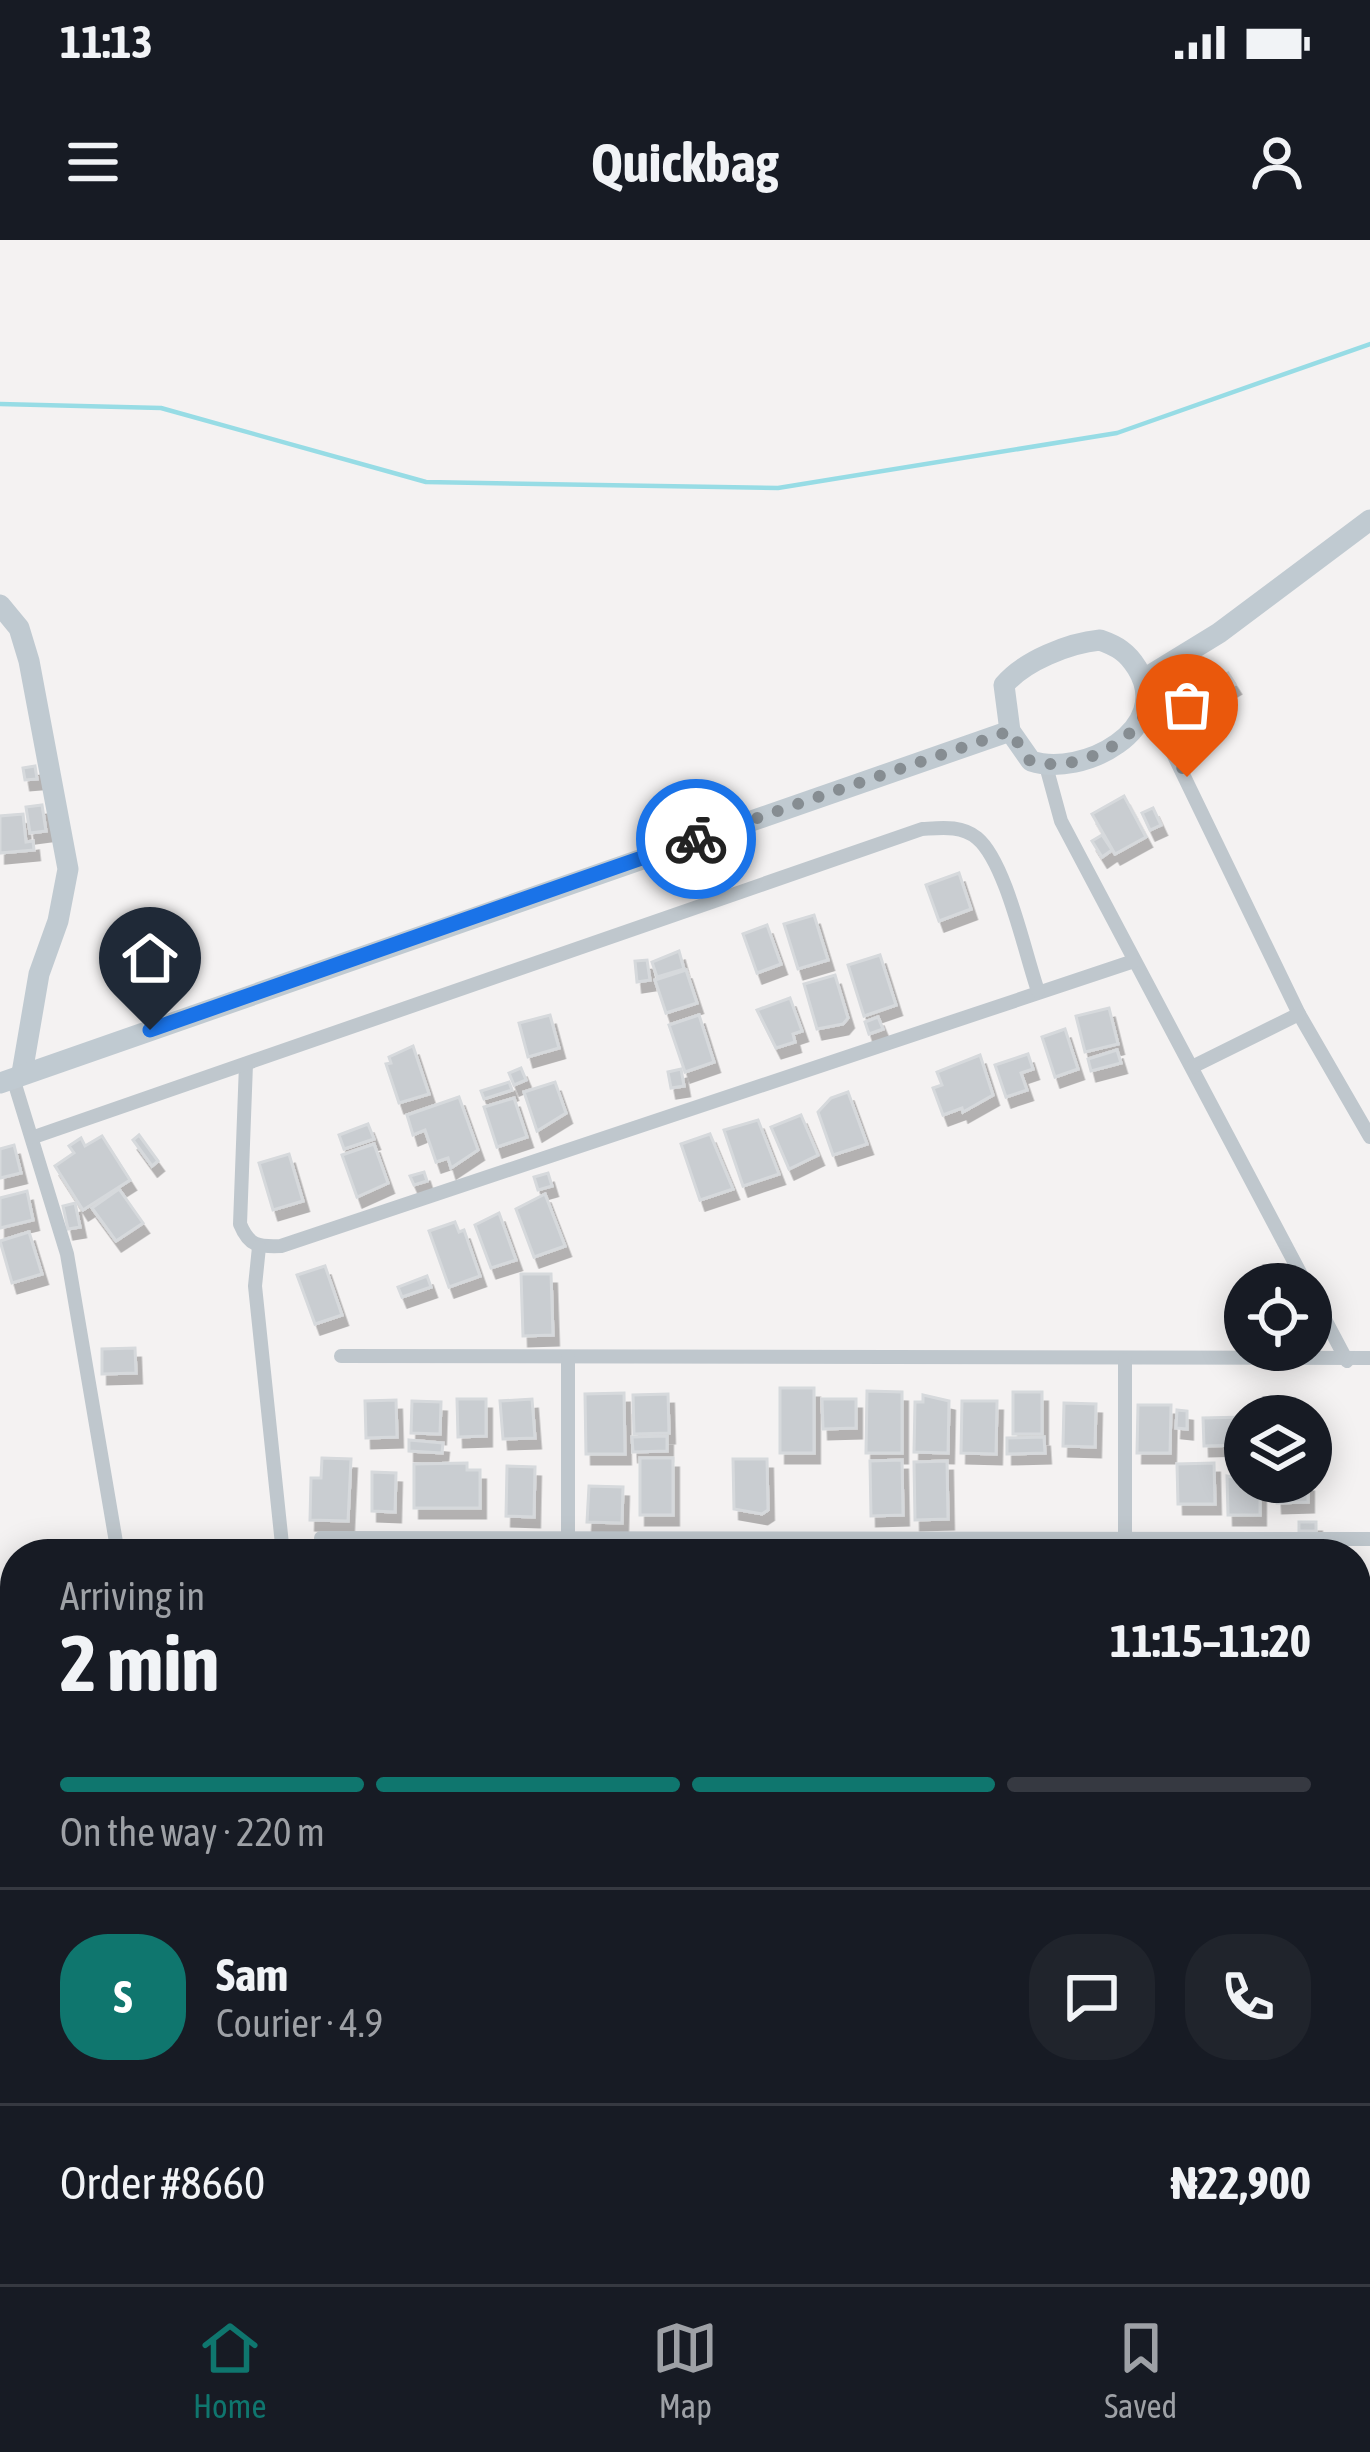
<!DOCTYPE html>
<html lang="en">
<head>
<meta charset="utf-8">
<style>
  body { margin:0; font-family:"Asap Condensed",sans-serif; background:#20242c; color:#f1f3f6; height:100vh; display:flex; flex-direction:column; font-size:45px; white-space:nowrap }
  * { box-sizing:border-box; margin:0 }
  p { font-size:39px; color:#9ea1a6 }
  .icon { flex:none; width:66px; height:66px; fill:none; stroke:currentColor; stroke-width:2; stroke-linecap:round; stroke-linejoin:round }
  .map { position:relative; flex:1; overflow:hidden }
  .side { position:absolute; left:0px; top:1299px; width:1371px; height:747px; display:flex; flex-direction:column; background:#171b24; border-radius:48px 48px 0 0; box-shadow:0 6px 30px #0003 }
  .side>* { flex:none }
  .tools { position:absolute; left:1224px; top:1023px; display:grid; gap:24px }
  .tools a { display:grid; place-items:center; width:108px; height:108px; border-radius:50%; background:#171b24; box-shadow:0 6px 30px #0003; font-size:60px }
  .pin { position:absolute; display:grid; place-items:center; width:102px; height:102px; color:#fff; margin:-123px -51px; border-radius:50% 50% 50% 0; rotate:-45deg; box-shadow:0 0 12px #0007 }
  .pin .icon { rotate:45deg }
  .courier { position:absolute; display:grid; place-items:center; width:120px; height:120px; margin:-60px; border:9px solid #1a73e8; border-radius:50%; background:#fff; color:#222; box-shadow:0 3px 15px #0007 }
  .summary em { font-style:normal; font-weight:700 }
  .summary div { display:flex; flex-direction:column-reverse }
  .summary { display:flex; align-items:center; justify-content:space-between; height:204px; padding:0 60px }
  h1 { font-size:78px; font-weight:700; line-height:90px }
  .bar { display:grid; grid-template-columns:repeat(4,1fr); gap:18px 12px; align-content:center; height:144px; padding:0 60px }
  .bar i { height:15px; border-radius:9px; background:#363941 }
  .bar .active { background:#0f766e }
  .bar p { grid-column:span 4 }
  .line { display:flex; align-items:center; gap:30px; padding:0 60px; border-top:3px solid #363941 }
  .line div { flex:1 }
  .round { display:grid; place-items:center; flex:none; width:126px; height:126px; border-radius:48px; background:#20242c }
  .status { display:flex; justify-content:space-between; align-items:center; height:84px; padding:0 60px; background:#171b24; direction:ltr }
  .status svg { height:33px; fill:currentColor }
  header { display:flex; justify-content:space-between; align-items:center; height:156px; padding:0 60px; background:#171b24; font-size:54px; font-weight:700 }
  .dock { display:flex; justify-content:space-around; align-items:center; height:168px; border-top:3px solid #363941; background:#171b24; font-size:33px; color:#9ea1a6 }
  .dock a { display:grid; justify-items:center; gap:6px }
  .dock .active { color:#0f766e }
  .map>svg:first-child { display:block }
  .lines { fill:none; stroke-linecap:round; stroke-linejoin:round }
  .stream { stroke:#97dce5; stroke-width:4.5 }
  .building { fill:#c9cdd1; stroke:#d6d9dc; stroke-width:3; filter:url(#shadow) }
  .street { stroke:#bfc7cd; stroke-width:14 }
  .secondary { stroke:#c0cad1; stroke-width:21 }
  .done { stroke:#868d92; stroke-width:12; stroke-dasharray:0 21.6 }
  .route { stroke:#1a73e8; stroke-width:15 }
</style>
</head>
<body>
<div class="status"><b>11:13</b><svg viewBox="0 0 49 12"><path d="M0 12V9h3v3zM5 12V6h3v6zM10 12V3h3v9zM15 12V0h3v12zM26 1h20v11H26zM47 4h2v5h-2z"/></svg></div>
<header><svg class="icon" aria-label="menu" viewBox="0 0 24 24"><path d="M4 6h16M4 12h16M4 18h16"/></svg>Quickbag<svg class="icon" aria-label="person" viewBox="0 0 24 24"><circle cx="12" cy="8" r="4"/><path d="M4 21q1-7 8-7t8 7"/></svg></header>
<div class="map">
<svg width="1370" height="2044" viewBox="0 0 1370 2044">
  <defs>
    <filter id="shadow"><feDropShadow dx="5.5" dy="10" stdDeviation="0" flood-color="#0004"/></filter>
  </defs>
  <rect width="100%" height="100%" fill="#f4f2f2"/>
  <g class="lines">
    <polyline class="stream" points="0,164 161,168 426,242 778,248 1117,193 1370,104"/>
  </g>
  <g class="building">
    <polygon points="1228,433 1235,444 1220,453 1226,462 1215,469 1203,449"/>
    <polygon points="35,526 37,539 25,540 23,528"/>
    <polygon points="1124,556 1146,597 1115,614 1092,574"/>
    <polygon points="42,565 46,591 30,593 26,567"/>
    <polygon points="1153,568 1161,585 1150,590 1142,573"/>
    <polygon points="23,574 26,602 33,601 34,610 0,613 0,576"/>
    <polygon points="1102,595 1112,610 1102,617 1092,601"/>
    <polygon points="959,633 971,669 939,681 926,645"/>
    <polygon points="814,675 828,720 798,729 784,684"/>
    <polygon points="767,685 781,724 757,733 743,694"/>
    <polygon points="679,711 684,729 657,737 652,722"/>
    <polygon points="880,715 896,765 864,776 848,725"/>
    <polygon points="647,720 650,740 637,742 635,721"/>
    <polygon points="686,730 697,763 666,773 655,740"/>
    <polygon points="835,735 848,778 843,784 817,789 804,744"/>
    <polygon points="790,758 802,791 793,794 795,802 776,808 757,770"/>
    <polygon points="1109,768 1118,804 1085,812 1076,776"/>
    <polygon points="550,775 559,808 528,817 519,783"/>
    <polygon points="699,775 714,822 685,832 669,785"/>
    <polygon points="878,777 883,789 869,794 865,782"/>
    <polygon points="1065,789 1078,829 1055,837 1042,797"/>
    <polygon points="413,806 429,854 399,863 386,824 391,823 389,817"/>
    <polygon points="1117,810 1121,823 1091,831 1088,819"/>
    <polygon points="1028,814 1033,829 1021,833 1027,850 1006,857 995,825"/>
    <polygon points="980,815 993,855 963,872 962,868 943,875 933,848 942,845 937,832"/>
    <polygon points="521,828 526,840 514,845 509,833"/>
    <polygon points="681,829 684,846 671,848 668,832"/>
    <polygon points="509,842 512,850 484,859 481,851"/>
    <polygon points="555,842 566,873 537,891 524,852"/>
    <polygon points="848,852 867,904 833,915 818,872 831,858"/>
    <polygon points="459,857 478,910 451,928 448,918 436,922 425,890 413,895 407,875"/>
    <polygon points="514,858 527,897 497,907 484,867"/>
    <polygon points="801,875 818,915 789,929 771,887"/>
    <polygon points="758,880 779,934 743,946 724,890"/>
    <polygon points="368,884 374,899 344,909 339,895"/>
    <polygon points="710,894 733,949 700,960 681,904"/>
    <polygon points="139,895 158,921 152,926 133,900"/>
    <polygon points="102,896 130,940 83,970 55,926 74,913 69,906 81,898 85,906"/>
    <polygon points="374,904 388,943 357,957 342,915"/>
    <polygon points="14,905 21,933 0,938 0,909"/>
    <polygon points="289,914 303,961 273,970 259,923"/>
    <polygon points="424,932 427,941 414,945 410,936"/>
    <polygon points="548,933 552,946 538,950 534,937"/>
    <polygon points="119,949 143,983 116,1001 92,968"/>
    <polygon points="27,951 33,980 0,988 0,958"/>
    <polygon points="545,954 565,1006 534,1017 516,969"/>
    <polygon points="75,963 80,987 68,989 63,966"/>
    <polygon points="499,973 516,1020 491,1028 475,985"/>
    <polygon points="455,982 459,992 464,990 480,1036 449,1047 429,991"/>
    <polygon points="29,992 42,1034 12,1043 0,1001"/>
    <polygon points="325,1026 342,1075 315,1084 297,1035"/>
    <polygon points="521,1034 551,1034 553,1095 523,1096"/>
    <polygon points="427,1036 431,1047 402,1057 398,1047"/>
    <polygon points="135,1108 136,1133 102,1134 102,1109"/>
    <rect x="780" y="1148" width="34" height="65"/>
    <polygon points="867,1151 902,1152 902,1213 866,1213"/>
    <rect x="1013" y="1152" width="29" height="42"/>
    <polygon points="624,1153 625,1214 586,1214 585,1154"/>
    <polygon points="668,1154 669,1193 634,1194 633,1155"/>
    <polygon points="923,1155 949,1161 948,1213 914,1212 915,1162 923,1162"/>
    <polygon points="457,1159 486,1159 486,1196 458,1197"/>
    <polygon points="532,1159 535,1198 503,1199 500,1161"/>
    <polygon points="822,1159 856,1159 856,1188 823,1189"/>
    <polygon points="396,1160 397,1197 366,1198 365,1161"/>
    <polygon points="412,1161 441,1162 440,1194 411,1193"/>
    <polygon points="962,1161 997,1161 996,1214 961,1213"/>
    <polygon points="1064,1163 1096,1164 1095,1207 1063,1206"/>
    <polygon points="1138,1165 1171,1165 1170,1213 1137,1213"/>
    <polygon points="1177,1170 1187,1171 1187,1189 1176,1188"/>
    <polygon points="1245,1177 1245,1205 1204,1206 1203,1178"/>
    <polygon points="667,1196 667,1211 633,1212 632,1197"/>
    <polygon points="1044,1197 1045,1213 1007,1214 1007,1198"/>
    <polygon points="409,1200 443,1203 442,1213 409,1211"/>
    <polygon points="322,1218 351,1219 348,1281 310,1280 311,1238 321,1238"/>
    <rect x="640" y="1218" width="33" height="57"/>
    <polygon points="733,1219 767,1219 768,1270 762,1274 734,1269"/>
    <polygon points="902,1220 903,1275 871,1276 870,1221"/>
    <polygon points="947,1221 948,1279 915,1280 914,1222"/>
    <polygon points="467,1223 467,1230 480,1230 480,1268 414,1268 414,1224"/>
    <polygon points="1214,1223 1215,1264 1178,1264 1177,1224"/>
    <polygon points="507,1226 535,1227 534,1277 506,1276"/>
    <polygon points="372,1232 396,1233 395,1272 372,1271"/>
    <polygon points="1227,1236 1260,1242 1260,1275 1228,1275"/>
    <polygon points="1276,1242 1308,1242 1308,1262 1277,1263"/>
    <polygon points="589,1246 623,1247 622,1283 587,1282"/>
    <rect x="1299" y="1282" width="17" height="9"/>
    <polygon points="210,2033 262,2036 262,2044 210,2044"/>
  </g>
  <g class="lines">
    <g class="street">
      <polyline points="1149,464 1299,774 1370,897"/>
      <polyline points="1046,526 1061,581 1306,1044"/>
      <path d="M246 824 240 984C249 1006 258 1007 281 1006L1134 721"/>
      <polyline points="1192,827 1299,774"/>
      <polyline points="13,838 67,1014 118,1314"/>
      <path d="M34 897 922 589C941 588 961 585 977 598 1006 622 1025 714 1038 751"/>
      <polyline points="259,1007 255,1046 283,1314"/>
      <polyline points="1311,1053 1347,1121"/>
      <polyline points="341,1116 1370,1118"/>
      <polyline points="568,1117 568,1298"/>
      <polyline points="1125,1120 1125,1300"/>
      <polyline points="321,1298 1370,1299"/>
      <polyline points="1356,1480 1370,1480"/>
      <polyline points="1356,1662 1370,1662"/>
      <polyline points="0,1721 15,1724"/>
      <polyline points="288,2031 288,2044"/>
      <polyline points="1161,2031 1161,2044"/>
      <polyline points="1216,2031 1229,2044"/>
      <polyline points="1280,2044 1297,2031"/>
    </g>
    <g class="secondary">
      <polyline points="0,365 19,388 29,421 68,629 58,681 39,734 22,833"/>
      <path d="M1100 400C1117 406 1127 412 1137 428 1175 489 1082 538 1031 521L1010 491 1004 445C1024 421 1069 403 1100 400Z"/>
      <polyline points="1144,439 1219,393 1370,280"/>
      <polyline points="0,843 1010,491"/>
    </g>
  </g>
  <g class="lines">
    <path class="done" d="M696 599 1010 491 1030 521C1072 534 1136 505 1149 464L1187 537"/>
    <polyline class="route" points="150,790 696,599"/>
  </g>
</svg>
<div class="tools">
<a><svg class="icon" aria-label="locate" viewBox="0 0 24 24"><circle cx="12" cy="12" r="6"/><path d="M12 2v4M12 18v4M2 12h4M18 12h4"/></svg></a>
<a><svg class="icon" aria-label="layers" viewBox="0 0 24 24"><path d="M12 4l9 5-9 5-9-5zM3 14l9 5 9-5"/></svg></a>
</div>
<div class="pin" style="left:1187px;top:537px;background:#ea580c"><svg class="icon" aria-label="bag" viewBox="0 0 24 24"><path d="M5 8h14l-1 12H6zM9 8a3 3 0 0 1 6 0"/></svg></div>
<div class="pin" style="left:150px;top:790px;background:#1f2937"><svg class="icon" aria-label="home" viewBox="0 0 24 24"><path d="M3 11l9-7 9 7M6 9v11h12V9"/></svg></div>
<div class="courier" style="left:696px;top:599px"><svg class="icon" aria-label="bike" viewBox="0 0 24 24"><circle cx="6" cy="16" r="4"/><circle cx="18" cy="16" r="4"/><path d="M6 16l4-8h5l3 8M10 8l3 8H6M13 5h3"/></svg></div>
<section class="side">
<div class="summary"><div><h1>2 min</h1><p>Arriving in</p></div><em>11:15–11:20</em></div>
<div class="bar"><i class="active"></i><i class="active"></i><i class="active"></i><i></i><p>On the way · 220 m</p></div>
<div class="line" style="height:216px"><b class="round" style="background:#0f766e;color:#fff">S</b><div><b>Sam</b><p>Courier · 4.9</p></div><a class="round"><svg class="icon" aria-label="chat" viewBox="0 0 24 24"><path d="M4 5h16v11H9l-5 4z"/></svg></a><a class="round"><svg class="icon" aria-label="phone" viewBox="0 0 24 24"><path d="M5 4h4l2 5-3 2q2 4 5 5l2-3 5 2v4C11 20 4 13 5 4z"/></svg></a></div>
<div class="line" style="height:156px"><div>Order #8660</div><b>₦22,900</b></div>
</section>
</div>
<nav class="dock">
<a class="active"><svg class="icon" aria-label="home" viewBox="0 0 24 24"><path d="M3 11l9-7 9 7M6 9v11h12V9"/></svg>Home</a>
<a><svg class="icon" aria-label="map" viewBox="0 0 24 24"><path d="M3 6l6-2 6 2 6-2v14l-6 2-6-2-6 2zM9 4v14M15 6v14"/></svg>Map</a>
<a><svg class="icon" aria-label="saved" viewBox="0 0 24 24"><path d="M7 4h10v16l-5-4-5 4z"/></svg>Saved</a>
</nav>
</body>
</html>
